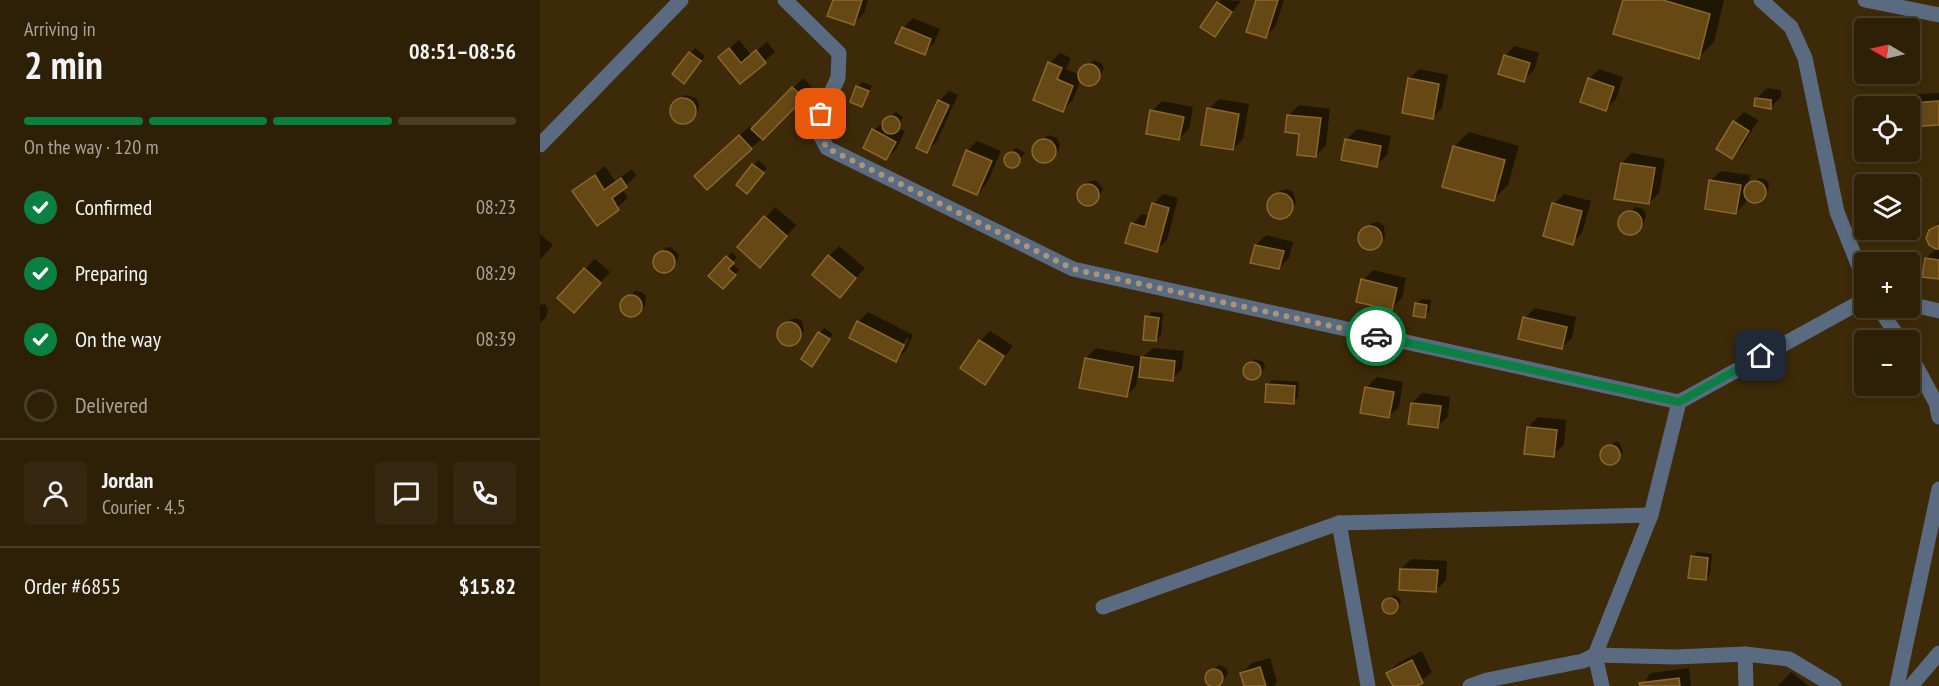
<!DOCTYPE html>
<html lang="en">
<head>
<meta charset="utf-8">
<style>
  body { margin:0; font-family:"PT Sans Narrow",sans-serif; background:#362810; color:#f1f3f6; height:100vh; display:flex; flex-direction:column; font-size:22px; white-space:nowrap }
  * { box-sizing:border-box; margin:0 }
  p { font-size:20px; color:#a7a39b }
  .icon { flex:none; width:33px; height:33px; fill:none; stroke:currentColor; stroke-width:2; stroke-linecap:round; stroke-linejoin:round }
  .map { position:relative; flex:1; overflow:hidden }
  .sheet { display:flex; flex-direction:column; background:#2e2006; width:540px }
  .sheet>* { flex:none }
  .needle { width:39px; rotate:279deg }
  .buttons { position:absolute; left:1314px; top:18px; display:grid; gap:12px }
  .buttons a { display:grid; place-items:center; width:66px; height:66px; border-radius:6px; background:#2e2006; box-shadow:0 3px 9px #0003,0 0 0 2px #493e28; font-size:30px }
  .pin { position:absolute; display:grid; place-items:center; width:51px; height:51px; color:#fff; margin:-26px; border-radius:12px; box-shadow:0 3px 9px #0006 }
  .courier { position:absolute; display:grid; place-items:center; width:60px; height:60px; margin:-30px; border:4px solid #0b8043; border-radius:50%; background:#fff; color:#222; box-shadow:0 2px 8px #0007 }
  .head em { font-style:normal; font-weight:600 }
  .head div { display:flex; flex-direction:column-reverse }
  .head { display:flex; align-items:center; justify-content:space-between; height:102px; padding:0 24px }
  h1 { font-size:39px; font-weight:600; line-height:45px }
  .bar { display:grid; grid-template-columns:repeat(4,1fr); gap:9px 6px; align-content:center; height:72px; padding:0 24px }
  .bar i { height:8px; border-radius:4px; background:#493e28 }
  .bar .on { background:#0b8043 }
  .bar p { grid-column:span 4 }
  .line { display:flex; align-items:center; gap:15px; padding:0 24px; border-top:2px solid #493e28 }
  .line div { flex:1 }
  .round { display:grid; place-items:center; flex:none; width:63px; height:63px; border-radius:6px; background:#362810 }
  ol { padding:0 24px; list-style:none }
  li { display:flex; align-items:center; gap:18px; height:66px }
  li p { margin-inline-start:auto }
  li .icon { padding:6px; border-radius:50%; background:#0b8043; color:#fff; stroke-width:4 }
  li:last-child { color:#a7a39b }
  li i { width:33px; height:33px; border:3px solid #493e28; border-radius:50% }
  main { display:flex; flex:1; min-height:0 }
  .map>svg:first-child { display:block }
  .shadow { fill:#0007; fill-rule:evenodd }
  .building { fill:#654814; stroke:#8d672a; stroke-width:1.5 }
  .lines { fill:none; stroke-linecap:round; stroke-linejoin:round }
  .minor { stroke:#5a6b81; stroke-width:15 }
  .done { stroke:#aa9576; stroke-width:6; stroke-dasharray:0 10.8 }
  .route { stroke:#0b8043; stroke-width:8 }
</style>
</head>
<body>
<main>
<section class="sheet">
<div class="head"><div><h1>2 min</h1><p>Arriving in</p></div><em>08:51–08:56</em></div>
<div class="bar"><i class="on"></i><i class="on"></i><i class="on"></i><i></i><p>On the way · 120 m</p></div>
<ol>
<li><svg class="icon" aria-label="check" viewBox="0 0 24 24"><path d="M5 12l5 5 9-10"/></svg>Confirmed<p>08:23</p></li>
<li><svg class="icon" aria-label="check" viewBox="0 0 24 24"><path d="M5 12l5 5 9-10"/></svg>Preparing<p>08:29</p></li>
<li><svg class="icon" aria-label="check" viewBox="0 0 24 24"><path d="M5 12l5 5 9-10"/></svg>On the way<p>08:39</p></li>
<li><i></i>Delivered</li>
</ol>
<div class="line" style="height:108px"><a class="round"><svg class="icon" aria-label="person" viewBox="0 0 24 24"><circle cx="12" cy="8" r="4"/><path d="M4 21q1-7 8-7t8 7"/></svg></a><div><b>Jordan</b><p>Courier · 4.5</p></div><a class="round"><svg class="icon" aria-label="chat" viewBox="0 0 24 24"><path d="M4 5h16v11H9l-5 4z"/></svg></a><a class="round"><svg class="icon" aria-label="phone" viewBox="0 0 24 24"><path d="M5 4h4l2 5-3 2q2 4 5 5l2-3 5 2v4C11 20 4 13 5 4z"/></svg></a></div>
<div class="line" style="height:78px"><div>Order #6855</div><b>$15.82</b></div>
</section>
<div class="map">
<svg width="1399" height="686" viewBox="0 0 1399 686">
  <rect width="100%" height="100%" fill="#3d2a08"/>
  <g class="shadow">
    <polygon points="294,0 328,0 324,13 314,23"/>
    <polygon points="681,0 701,1 675,35 678,3"/>
    <polygon points="718,0 744,0 735,27 725,37"/>
    <polygon points="1085,0 1184,0 1174,42 1159,57"/>
    <polygon points="373,18 400,29 394,43 384,53 363,28"/>
    <polygon points="199,40 211,55 227,42 235,52 200,82 180,57"/>
    <polygon points="975,46 999,53 994,70 984,80 965,56"/>
    <polygon points="155,48 165,56 149,77 134,74"/>
    <polygon points="520,53 531,58 526,69 540,75 541,70 554,60 562,64 564,69 557,80 549,84 541,78 533,100 523,110 510,63"/>
    <polygon points="879,69 908,75 902,108 892,118 869,79"/>
    <polygon points="1059,69 1083,77 1076,99 1066,109 1049,79"/>
    <polygon points="263,78 272,87 223,138 211,148 166,166 210,126 213,129"/>
    <polygon points="322,82 332,86 322,105 318,87"/>
    <polygon points="1227,88 1241,90 1241,97 1231,107 1217,98"/>
    <polygon points="409,91 418,95 397,141 387,151 399,101"/>
    <polygon points="1399,93 1399,124 1370,125 1370,106 1327,106 1336,97"/>
    <polygon points="145,95 156,98 159,104 158,111 147,122 137,121 131,113 133,105"/>
    <polygon points="679,99 709,104 703,139 693,149 669,109"/>
    <polygon points="622,101 653,107 649,129 639,139 612,111"/>
    <polygon points="759,105 790,109 786,145 776,156 749,115"/>
    <polygon points="356,112 363,117 358,128 365,131 356,149 346,159 334,130"/>
    <polygon points="1204,112 1218,120 1202,147 1192,157 1194,122"/>
    <polygon points="817,129 851,136 847,155 836,166 803,158 807,139"/>
    <polygon points="929,132 979,146 968,185 953,200 914,147"/>
    <polygon points="508,135 517,138 520,145 518,151 506,161 497,158 495,146"/>
    <polygon points="437,141 461,151 447,183 437,194 427,151"/>
    <polygon points="476,148 485,153 474,166 470,166 466,162 467,155"/>
    <polygon points="1092,153 1125,159 1119,193 1109,203 1082,163"/>
    <polygon points="218,160 227,168 211,188 198,185"/>
    <polygon points="65,166 75,181 92,169 96,176 82,189 88,198 57,224 34,191"/>
    <polygon points="1181,171 1210,175 1208,187 1219,178 1225,179 1229,183 1228,192 1218,201 1212,201 1207,197 1206,202 1196,213 1170,181"/>
    <polygon points="556,180 563,189 559,197 548,204 540,199 539,193 547,182"/>
    <polygon points="747,189 753,192 756,203 746,215 739,217 730,212 729,206 739,191"/>
    <polygon points="623,194 638,198 627,240 617,250 592,224 602,214 610,216 613,204"/>
    <polygon points="1024,194 1051,201 1042,233 1032,243 1014,204"/>
    <polygon points="235,207 256,225 230,256 199,247"/>
    <polygon points="1096,207 1103,209 1106,215 1103,226 1091,234 1082,230 1080,224 1084,215"/>
    <polygon points="839,222 844,226 845,237 835,248 828,248 821,243 820,237 832,223"/>
    <polygon points="1399,222 1399,278 1384,276 1386,258 1398,247 1390,231"/>
    <polygon points="0,234 13,245 0,260"/>
    <polygon points="726,235 753,242 749,258 739,268 716,245"/>
    <polygon points="299,246 325,268 300,296 289,256"/>
    <polygon points="131,247 139,255 136,264 125,271 117,267 115,262 125,248"/>
    <polygon points="192,252 197,257 192,263 199,270 183,287 170,276"/>
    <polygon points="55,259 70,272 44,301 45,269"/>
    <polygon points="833,270 866,278 862,298 852,308 823,280"/>
    <polygon points="95,291 101,292 106,296 105,306 95,315 85,314 82,303"/>
    <polygon points="882,299 891,300 889,312 884,317 877,303"/>
    <polygon points="5,304 8,309 6,317 0,323 0,305"/>
    <polygon points="995,308 1036,317 1032,338 1022,348 985,318"/>
    <path d="M328 312 373 335 366 350 356 360 318 322ZM367 338 369 339 364 350H360Z"/>
    <polygon points="611,312 623,313 621,335 616,340 607,317"/>
    <polygon points="256,318 262,321 264,331 255,342 242,342 239,333 249,320"/>
    <polygon points="284,328 293,334 272,365 263,359"/>
    <polygon points="450,331 473,346 445,383 440,341"/>
    <polygon points="556,348 603,357 613,348 644,351 642,369 632,379 598,375 596,386 586,396 546,358"/>
    <polygon points="714,359 724,362 725,369 710,378 705,370"/>
    <polygon points="837,377 863,382 859,407 848,417 827,387"/>
    <polygon points="732,380 759,382 758,397 753,402 727,385"/>
    <polygon points="882,393 910,397 908,416 898,426 872,403"/>
    <polygon points="998,417 1026,420 1024,445 1013,455 988,427"/>
    <polygon points="1075,442 1079,442 1083,452 1072,463 1067,463 1063,460 1063,452"/>
    <polygon points="1157,552 1172,554 1170,574 1165,579 1152,557"/>
    <polygon points="871,559 907,561 906,580 896,590 861,569"/>
    <polygon points="854,595 861,599 860,605 847,612 844,604"/>
    <polygon points="882,651 892,672 874,686 854,686 848,673 858,663"/>
    <polygon points="730,658 737,682 734,686 705,686 702,673 712,663"/>
    <polygon points="679,665 687,669 688,674 680,685 670,686 666,680 669,672"/>
    <polygon points="1149,668 1151,686 1101,686 1111,673"/>
    <polygon points="1251,672 1269,686 1238,686"/>
  </g>
  <g class="building">
    <polygon points="293,0 322,0 314,25 287,16"/>
    <polygon points="716,0 738,0 726,38 706,32"/>
    <polygon points="1083,0 1123,0 1170,14 1159,59 1073,34"/>
    <polygon points="677,2 692,12 675,37 660,27"/>
    <polygon points="362,27 391,39 385,55 355,43"/>
    <polygon points="189,48 201,63 216,50 226,63 200,84 178,57"/>
    <polygon points="149,52 161,61 144,84 132,74"/>
    <polygon points="964,55 990,63 984,82 958,74"/>
    <polygon points="508,62 522,68 517,79 533,86 523,112 493,100"/>
    <circle cx="549" cy="75" r="11"/>
    <polygon points="868,78 899,84 893,119 862,113"/>
    <polygon points="1048,78 1074,87 1066,111 1040,102"/>
    <polygon points="316,86 329,91 322,107 310,102"/>
    <polygon points="252,87 264,98 223,140 211,129"/>
    <polygon points="1215,98 1231,100 1231,109 1214,106"/>
    <circle cx="143" cy="111" r="13"/>
    <polygon points="398,100 409,105 387,153 376,148"/>
    <polygon points="1399,101 1399,125 1370,127 1370,106 1325,106"/>
    <polygon points="667,108 699,114 693,150 661,145"/>
    <polygon points="610,110 644,117 639,140 606,134"/>
    <polygon points="747,115 781,118 776,157 757,155 759,134 745,132"/>
    <circle cx="351" cy="125" r="9"/>
    <polygon points="1193,121 1209,131 1192,159 1176,149"/>
    <polygon points="332,129 356,142 346,160 323,148"/>
    <polygon points="199,135 212,149 167,190 154,176"/>
    <polygon points="805,139 841,146 837,167 801,160"/>
    <circle cx="504" cy="151" r="12"/>
    <polygon points="913,146 965,160 954,201 902,187"/>
    <polygon points="426,150 452,161 437,195 413,185"/>
    <circle cx="472" cy="160" r="8"/>
    <polygon points="1081,163 1115,168 1109,204 1074,199"/>
    <polygon points="212,164 224,173 207,194 196,185"/>
    <polygon points="55,175 64,190 81,178 87,187 72,198 79,210 57,226 32,191"/>
    <polygon points="1169,180 1201,185 1196,214 1165,209"/>
    <circle cx="1215" cy="192" r="11"/>
    <circle cx="548" cy="195" r="11"/>
    <circle cx="740" cy="206" r="13"/>
    <polygon points="612,203 629,208 617,252 585,243 591,223 605,227"/>
    <polygon points="1012,203 1042,211 1033,245 1003,236"/>
    <circle cx="1090" cy="223" r="12"/>
    <polygon points="224,216 247,236 220,268 197,247"/>
    <polygon points="1399,225 1399,249 1396,249 1389,245 1386,238 1389,230"/>
    <circle cx="830" cy="238" r="12"/>
    <polygon points="715,245 744,251 739,269 710,263"/>
    <circle cx="124" cy="262" r="11"/>
    <polygon points="288,255 316,278 300,298 272,275"/>
    <polygon points="186,256 194,263 188,269 196,275 183,289 168,276"/>
    <polygon points="1385,258 1399,260 1399,279 1382,277"/>
    <polygon points="44,268 61,283 34,313 17,298"/>
    <polygon points="821,279 857,288 852,310 816,302"/>
    <circle cx="91" cy="306" r="11"/>
    <polygon points="875,303 887,305 885,318 873,316"/>
    <polygon points="605,316 619,318 616,341 603,340"/>
    <polygon points="983,317 1027,327 1022,349 978,339"/>
    <polygon points="317,321 364,345 356,362 309,338"/>
    <circle cx="249" cy="334" r="12"/>
    <polygon points="278,332 290,339 272,367 261,359"/>
    <polygon points="439,340 464,356 445,385 420,368"/>
    <polygon points="601,357 635,361 633,381 599,377"/>
    <polygon points="545,358 593,367 587,397 539,388"/>
    <circle cx="712" cy="371" r="9"/>
    <polygon points="726,384 755,386 754,404 725,402"/>
    <polygon points="825,387 854,392 849,418 820,413"/>
    <polygon points="871,403 901,406 898,428 868,424"/>
    <polygon points="987,427 1017,430 1014,457 984,454"/>
    <circle cx="1070" cy="455" r="10"/>
    <polygon points="1151,556 1168,558 1166,580 1148,578"/>
    <polygon points="860,569 898,570 896,592 859,590"/>
    <circle cx="850" cy="606" r="8"/>
    <polygon points="872,660 883,683 877,686 853,686 846,673"/>
    <polygon points="720,667 726,686 704,686 700,673"/>
    <circle cx="674" cy="678" r="9"/>
    <polygon points="1139,678 1140,686 1100,686 1099,683"/>
  </g>
  <g class="lines">
    <g class="minor">
      <polyline points="245,0 299,53 298,78 281,114 278,131 287,148 533,269 1139,402"/>
      <polyline points="1221,0 1251,27 1265,58 1297,212 1324,279"/>
      <polyline points="1325,0 1399,15"/>
      <polyline points="0,145 141,0"/>
      <polyline points="1370,304 1399,311"/>
      <polyline points="1339,308 1360,340"/>
      <polyline points="1370,355 1396,403 1399,417"/>
      <polyline points="799,523 828,686"/>
      <polyline points="563,607 799,523 1111,515"/>
      <polyline points="1205,654 1206,686"/>
      <polyline points="930,686 947,680 1043,661 1055,655 1135,657 1205,654 1249,659 1294,686"/>
      <polyline points="1062,686 1055,655 1111,515 1139,402 1324,300"/>
      <polyline points="1357,686 1399,489"/>
      <polyline points="1371,686 1399,653"/>
    </g>
  </g>
  <g class="lines">
    <polyline class="done" points="281,114 278,131 287,148 533,269 836,336"/>
    <polyline class="route" points="836,336 1139,402 1221,356"/>
  </g>
</svg>
<div class="buttons">
<a><svg class="needle" viewBox="-14 -14 28 28"><path d="M0-13l5 13h-10z" fill="#e53935"/><path d="M0 13l5-13h-10z" fill="#a7a39b"/></svg></a>
<a><svg class="icon" aria-label="locate" viewBox="0 0 24 24"><circle cx="12" cy="12" r="6"/><path d="M12 2v4M12 18v4M2 12h4M18 12h4"/></svg></a>
<a><svg class="icon" aria-label="layers" viewBox="0 0 24 24"><path d="M12 4l9 5-9 5-9-5zM3 14l9 5 9-5"/></svg></a>
<a>+</a>
<a>−</a>
</div>
<div class="pin" style="left:281px;top:114px;background:#ea580c"><svg class="icon" aria-label="bag" viewBox="0 0 24 24"><path d="M5 8h14l-1 12H6zM9 8a3 3 0 0 1 6 0"/></svg></div>
<div class="pin" style="left:1221px;top:356px;background:#1f2937"><svg class="icon" aria-label="home" viewBox="0 0 24 24"><path d="M3 11l9-7 9 7M6 9v11h12V9"/></svg></div>
<div class="courier" style="left:836px;top:336px"><svg class="icon" aria-label="car" viewBox="0 0 24 24"><path d="M5 17H2v-5l4-1 3-4h7l3 4 3 1v5h-3M9 17h6M6 11h13"/><circle cx="7" cy="17" r="2"/><circle cx="17" cy="17" r="2"/></svg></div>
</div>
</main>
</body>
</html>
